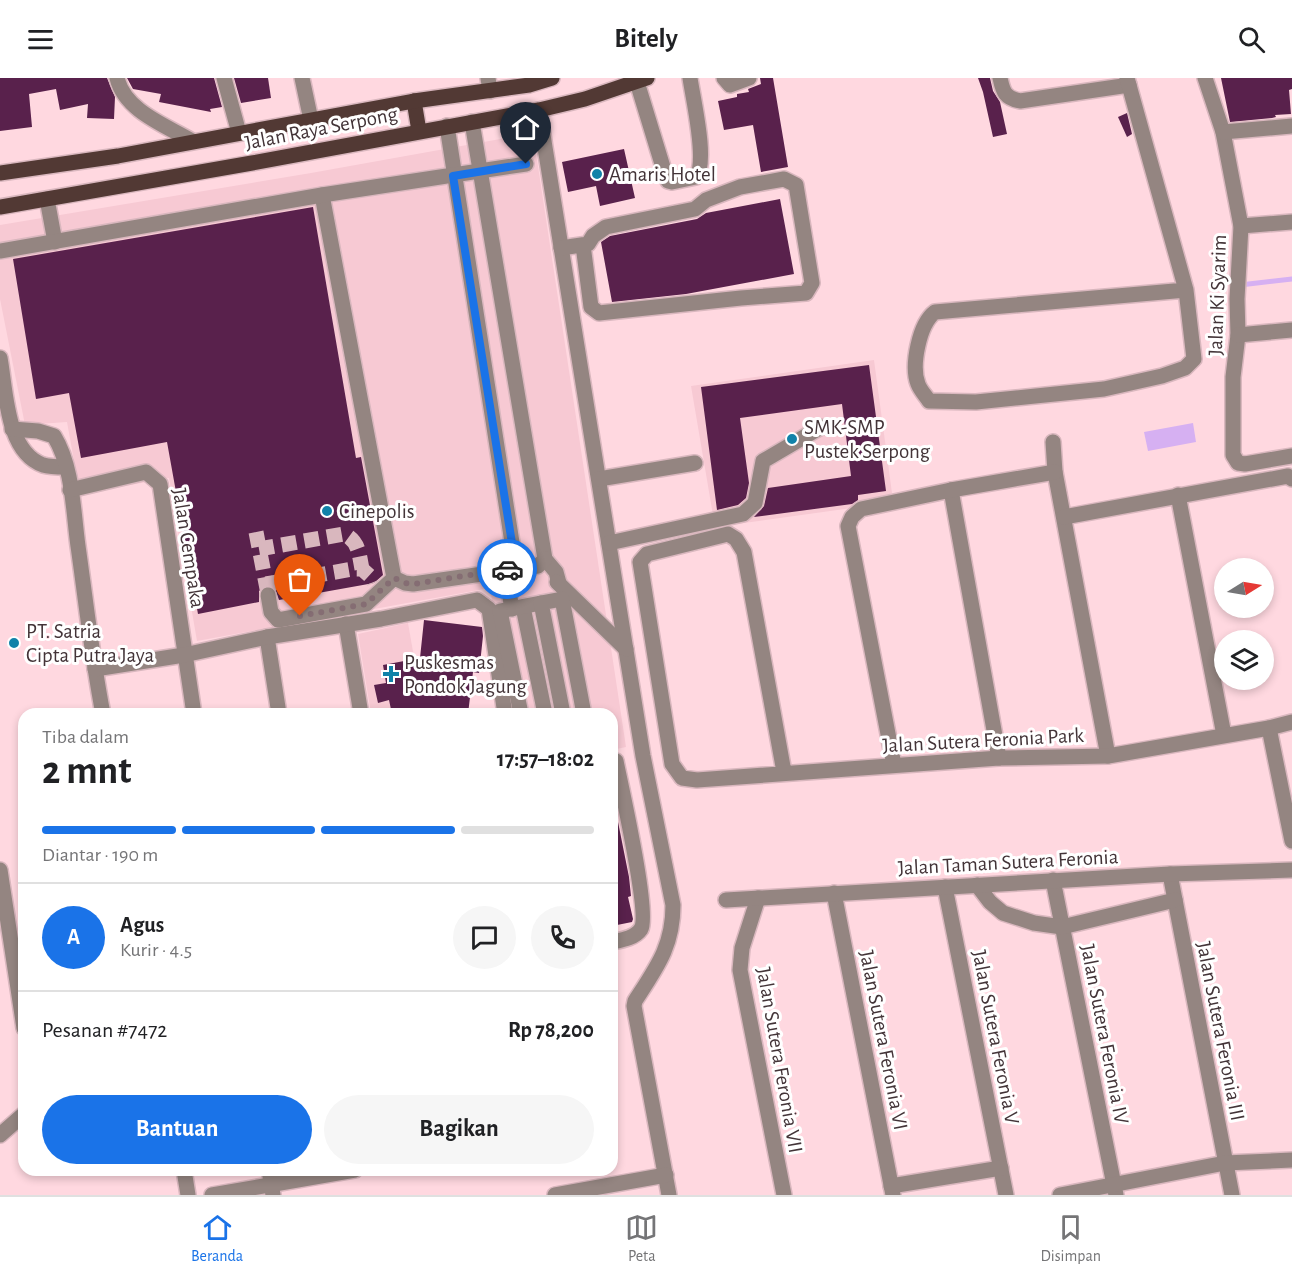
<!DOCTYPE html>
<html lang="id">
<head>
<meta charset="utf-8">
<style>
  body { margin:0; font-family:"Alegreya Sans",sans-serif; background:#f6f6f6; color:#202124; height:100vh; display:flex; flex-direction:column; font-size:22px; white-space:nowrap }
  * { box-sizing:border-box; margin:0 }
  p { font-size:20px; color:#757577 }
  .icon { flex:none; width:33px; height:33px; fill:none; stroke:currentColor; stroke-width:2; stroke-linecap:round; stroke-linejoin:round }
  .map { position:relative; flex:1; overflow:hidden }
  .drawer { position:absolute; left:18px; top:630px; width:600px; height:468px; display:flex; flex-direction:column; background:#fff; border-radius:18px; box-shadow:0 3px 9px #0003 }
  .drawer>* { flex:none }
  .needle { width:39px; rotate:79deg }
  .buttons { position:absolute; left:1214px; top:480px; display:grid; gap:12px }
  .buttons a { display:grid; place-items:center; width:60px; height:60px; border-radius:50%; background:#fff; box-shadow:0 3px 9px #0003; font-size:30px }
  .pin { position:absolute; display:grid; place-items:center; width:51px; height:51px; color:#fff; margin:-62px -26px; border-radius:50% 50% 50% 0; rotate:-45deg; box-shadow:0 0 6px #0007 }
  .pin .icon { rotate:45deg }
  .courier { position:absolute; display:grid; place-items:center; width:60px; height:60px; margin:-30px; border:4px solid #1a73e8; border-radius:50%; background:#fff; color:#222; box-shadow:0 2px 8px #0007 }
  .overview em { font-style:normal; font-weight:600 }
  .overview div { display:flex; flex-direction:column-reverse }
  .overview { display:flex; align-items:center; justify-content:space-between; height:102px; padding:0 24px }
  h1 { font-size:39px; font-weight:600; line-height:45px }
  .bar { display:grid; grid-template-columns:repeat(4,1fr); gap:9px 6px; align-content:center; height:72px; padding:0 24px }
  .bar i { height:8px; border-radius:4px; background:#e0e0e0 }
  .bar .selected { background:#1a73e8 }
  .bar p { grid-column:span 4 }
  .line { display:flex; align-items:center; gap:15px; padding:0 24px; border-top:2px solid #e0e0e0 }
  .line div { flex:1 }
  .round { display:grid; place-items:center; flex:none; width:63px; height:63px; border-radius:32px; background:#f6f6f6 }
  .action { display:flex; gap:12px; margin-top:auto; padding:12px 24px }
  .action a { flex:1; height:69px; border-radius:36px; background:#1a73e8; color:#fff; font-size:24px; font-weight:600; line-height:69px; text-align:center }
  .action a+a { background:#f6f6f6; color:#202124 }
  header { display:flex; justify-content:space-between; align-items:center; height:78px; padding:0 24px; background:#fff; font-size:27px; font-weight:600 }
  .tabs { display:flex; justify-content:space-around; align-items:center; height:84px; border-top:2px solid #e0e0e0; background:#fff; font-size:16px; color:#757577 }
  .tabs a { display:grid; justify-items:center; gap:3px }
  .tabs .selected { color:#1a73e8 }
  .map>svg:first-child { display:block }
  .built { fill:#f7c9d3 }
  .water { fill:#d6b0f2 }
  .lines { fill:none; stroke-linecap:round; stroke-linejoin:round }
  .stream { stroke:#d6b0f2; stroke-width:5 }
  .building { fill:#59214c }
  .minor-tunnel { stroke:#d9b7be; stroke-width:15; stroke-dasharray:15 8; stroke-linecap:butt }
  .minor-casing { stroke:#d9b7be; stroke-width:18 }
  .major-casing { stroke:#d9b7be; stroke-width:18 }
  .minor { stroke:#948581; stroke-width:15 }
  .major { stroke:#523934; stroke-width:15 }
  .done { stroke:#856d73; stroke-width:6; stroke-dasharray:0 10.8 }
  .route { stroke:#1a73e8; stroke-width:8 }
  .poi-dot { fill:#1182a9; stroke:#fff; stroke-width:2 }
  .labels { text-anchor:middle; stroke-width:6; stroke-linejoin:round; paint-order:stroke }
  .street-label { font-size:21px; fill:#433438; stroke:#fff }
  .poi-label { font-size:21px; fill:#433438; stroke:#fff; text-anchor:start }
</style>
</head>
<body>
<header><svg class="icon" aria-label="menu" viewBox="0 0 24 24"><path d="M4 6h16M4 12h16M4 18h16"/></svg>Bitely<svg class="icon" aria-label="search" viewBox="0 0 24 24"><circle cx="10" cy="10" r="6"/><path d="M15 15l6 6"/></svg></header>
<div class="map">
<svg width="1292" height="1117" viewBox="0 0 1292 1117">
  <rect width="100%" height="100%" fill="#ffd8e0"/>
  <g class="built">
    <polygon points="533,55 626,669 612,672 612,636 511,636 490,510 197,563 169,400 80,416 67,344 25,347 0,221 0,147 311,95"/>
    <polygon points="874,282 892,415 859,429 715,449 691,308"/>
    <polygon points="408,545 424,636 371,636 358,556"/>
  </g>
  <polygon class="water" points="1193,345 1196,364 1148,373 1144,354"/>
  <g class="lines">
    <polyline class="stream" points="1240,207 1292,201"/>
  </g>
  <g class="building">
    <polygon points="0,0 107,0 115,19 114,41 87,40 88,26 60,32 56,11 29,16 32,49 0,53"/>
    <polygon points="127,0 214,0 222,29 210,31 211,34 159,24 161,16 133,11"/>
    <polygon points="234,0 268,0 271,20 241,25"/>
    <polygon points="760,0 773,0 788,89 761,94 753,47 724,52 718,23 737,19 737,16 749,14 748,11 761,6"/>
    <polygon points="978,0 990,0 993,13 1000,24 1007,56 993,59 983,14"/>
    <polygon points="1221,0 1292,0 1292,11 1289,12 1291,36 1275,37 1276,39 1272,40 1230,44"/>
    <polygon points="1127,35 1132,56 1127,59 1118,39"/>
    <polygon points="624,71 635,120 600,128 596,108 568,114 562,84"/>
    <polygon points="780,121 794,196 686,216 612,224 601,164 610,158 697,141 706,135"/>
    <polygon points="313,129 356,380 361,379 383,497 374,505 279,522 275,510 266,508 259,513 259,524 198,536 167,364 81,380 69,315 36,321 13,181"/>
    <polygon points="869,287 886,413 858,417 858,422 852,426 754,439 764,428 768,410 851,398 842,326 740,340 749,405 746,420 738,427 717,432 701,309"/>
    <polygon points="424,542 482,549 483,558 479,595 473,594 468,636 392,636 389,622 378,625 374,607 386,605 383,587 420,580"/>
    <polygon points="618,744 629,799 631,818 628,819 633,841 632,844 612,848 612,745"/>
  </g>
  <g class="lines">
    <g class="minor-tunnel">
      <polyline points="256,454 268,516"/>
      <path d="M259 471 344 456C359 463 359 476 362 491"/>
      <polyline points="266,506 353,491 362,491 372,500 374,505"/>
    </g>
    <g class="minor-casing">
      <g id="minor">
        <path d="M117 0C125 33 165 47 192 63"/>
        <polyline points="224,0 239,55"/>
        <polyline points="302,0 311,42"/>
        <polyline points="488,0 490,13"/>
        <polyline points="724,0 730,7 749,0"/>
        <path d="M1000 0C1003 14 1005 20 1020 23L1129 7"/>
        <path d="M1127 0 1186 212 1194 281 1185 290 1162 298 1104 311 976 324 929 323C926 318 920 312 918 306 911 288 919 246 935 234L1186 212"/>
        <polyline points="1205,0 1223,54 1241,148 1237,221 1238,257 1233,299 1233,377 1238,385 1245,386 1292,378"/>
        <path d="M637 4 666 99 668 103 672 104 696 99C708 84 693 21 690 0"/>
        <path d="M539 32 643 678 673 827C673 868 657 889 635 923L634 928 669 1117"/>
        <polyline points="472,44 545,481 556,494 559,505"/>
        <polyline points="447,48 516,490"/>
        <polyline points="1223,54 1292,48"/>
        <polyline points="322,117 394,500"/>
        <polyline points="47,121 55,164"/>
        <polyline points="1241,148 1292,144"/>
        <polyline points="561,170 588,166 593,158 606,149 695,131 706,122 740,109 784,101 796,107 812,205 806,215 741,220 599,235 591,229 583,167"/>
        <polyline points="0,173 322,117 526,86"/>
        <polyline points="1238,257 1292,252"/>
        <path d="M0 280C6 312 6 374 43 387 50 389 58 389 66 389"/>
        <path d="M12 351 38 353 54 358C73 389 73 432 78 468 86 524 92 580 103 636"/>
        <polyline points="1053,364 1055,394 1108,678"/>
        <polyline points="599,401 695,385"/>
        <polyline points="70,412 146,394 160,406 194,636"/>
        <polyline points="951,412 999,680"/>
        <polyline points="1178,417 1224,657"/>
        <polyline points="1064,439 1288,398 1292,401"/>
        <polyline points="609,465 743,436 755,425 763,383 821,349"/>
        <polyline points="505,491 512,531"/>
        <polyline points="394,500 405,505 413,506 538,488 545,481"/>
        <polyline points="557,504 626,571"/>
        <polyline points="268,517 271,534 278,542 366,526 394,500"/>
        <polyline points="523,529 545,636"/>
        <polyline points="346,546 361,636"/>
        <polyline points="267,559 279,636"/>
        <polyline points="95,591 184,577 267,559 381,541 477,522 489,531 505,636"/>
        <polyline points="521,636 500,533 541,525"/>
        <polyline points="563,636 541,525 562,521 584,636"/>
        <polyline points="1269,650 1292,763"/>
        <polyline points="894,687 848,448 852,439 861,431 951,412 1055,394"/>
        <polyline points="784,694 744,474 736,461 728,456 647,476 640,484 672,686 682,700 697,702 999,680 1108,678 1269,650 1292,644"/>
        <polyline points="0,792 24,950"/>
        <polyline points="1170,796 1232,1117"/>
        <polyline points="1053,802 1116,1117"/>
        <polyline points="977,807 990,824 1003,835 1034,845 1062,849 1175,822"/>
        <polyline points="945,809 1006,1117"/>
        <polyline points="834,815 893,1117"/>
        <polyline points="758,820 742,870 740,892 784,1117"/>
        <polyline points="726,822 1170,796 1292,792"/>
        <path d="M612 864C622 862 635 860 641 851 650 836 621 708 616 683"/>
        <polyline points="0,1057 24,1036"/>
        <polyline points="184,1092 188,1117"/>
        <polyline points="269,1092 273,1117"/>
        <polyline points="891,1108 1001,1090"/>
        <polyline points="212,1117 355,1092"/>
        <polyline points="555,1117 666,1097"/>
        <polyline points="1060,1117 1225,1085 1292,1082"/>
      </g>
    </g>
    <g class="major-casing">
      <g id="major">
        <polyline points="414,23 419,53"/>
        <polyline points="0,95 118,78 414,23 529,7 552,0"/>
        <polyline points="0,129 252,85 539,32 585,21 647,0"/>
      </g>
    </g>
    <use href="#minor" class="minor"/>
    <use href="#major" class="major"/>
  </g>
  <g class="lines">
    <polyline class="done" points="300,538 366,526 394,500 405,505 414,506 507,491"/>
    <polyline class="route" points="507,491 516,490 453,98 526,86"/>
  </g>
  <g class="poi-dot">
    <circle cx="597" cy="96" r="6"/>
    <circle cx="792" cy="361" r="6"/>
    <circle cx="327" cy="433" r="6"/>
    <circle cx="14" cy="565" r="6"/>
    <path d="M388 587h6v6h6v6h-6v6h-6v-6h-6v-6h6z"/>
  </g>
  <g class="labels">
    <g class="street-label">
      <text transform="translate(321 50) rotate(-11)" y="7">Jalan Raya Serpong</text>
      <text transform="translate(1217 217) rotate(-88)" y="7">Jalan Ki Syarim</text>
      <text transform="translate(189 470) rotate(81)" y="7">Jalan Cempaka</text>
      <text transform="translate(983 662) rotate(-3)" y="7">Jalan Sutera Feronia Park</text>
      <text transform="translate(1008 784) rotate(-3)" y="7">Jalan Taman Sutera Feronia</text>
      <text transform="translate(1221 953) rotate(79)" y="7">Jalan Sutera Feronia III</text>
      <text transform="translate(1105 956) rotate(79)" y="7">Jalan Sutera Feronia IV</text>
      <text transform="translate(996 959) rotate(79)" y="7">Jalan Sutera Feronia V</text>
      <text transform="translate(884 962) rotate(79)" y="7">Jalan Sutera Feronia VI</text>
      <text transform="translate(780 982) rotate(80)" y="7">Jalan Sutera Feronia VII</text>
    </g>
    <g class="poi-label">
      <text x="609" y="103">Amaris Hotel</text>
      <text x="804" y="356">SMK-SMP<tspan x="804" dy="24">Pustek Serpong</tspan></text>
      <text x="339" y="440">Cinepolis</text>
      <text x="26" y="560">PT. Satria<tspan x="26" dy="24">Cipta Putra Jaya</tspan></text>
      <text x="404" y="591">Puskesmas<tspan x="404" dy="24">Pondok Jagung</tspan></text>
    </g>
  </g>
</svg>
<div class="buttons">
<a><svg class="needle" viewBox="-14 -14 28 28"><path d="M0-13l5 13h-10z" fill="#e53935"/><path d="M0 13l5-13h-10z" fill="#757577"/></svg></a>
<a><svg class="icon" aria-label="layers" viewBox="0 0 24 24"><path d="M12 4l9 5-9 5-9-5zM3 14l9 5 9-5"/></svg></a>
</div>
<div class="pin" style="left:300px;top:538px;background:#ea580c"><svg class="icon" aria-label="bag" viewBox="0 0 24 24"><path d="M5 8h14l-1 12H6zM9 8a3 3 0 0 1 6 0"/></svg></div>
<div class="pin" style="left:526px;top:86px;background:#1f2937"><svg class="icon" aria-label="home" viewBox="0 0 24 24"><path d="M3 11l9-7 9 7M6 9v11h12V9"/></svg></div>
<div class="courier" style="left:507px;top:491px"><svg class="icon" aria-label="car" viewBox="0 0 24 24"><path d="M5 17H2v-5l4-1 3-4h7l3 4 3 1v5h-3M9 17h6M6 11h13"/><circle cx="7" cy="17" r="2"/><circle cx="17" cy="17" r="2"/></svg></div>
<section class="drawer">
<div class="overview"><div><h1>2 mnt</h1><p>Tiba dalam</p></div><em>17:57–18:02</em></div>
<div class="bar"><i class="selected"></i><i class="selected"></i><i class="selected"></i><i></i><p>Diantar · 190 m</p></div>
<div class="line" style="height:108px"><b class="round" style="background:#1a73e8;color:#fff">A</b><div><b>Agus</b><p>Kurir · 4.5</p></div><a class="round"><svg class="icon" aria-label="chat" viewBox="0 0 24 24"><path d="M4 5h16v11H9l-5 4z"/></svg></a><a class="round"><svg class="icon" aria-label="phone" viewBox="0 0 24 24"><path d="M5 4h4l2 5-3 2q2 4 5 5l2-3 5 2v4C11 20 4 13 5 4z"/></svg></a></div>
<div class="line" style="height:78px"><div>Pesanan #7472</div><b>Rp 78,200</b></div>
<div class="action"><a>Bantuan</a><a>Bagikan</a></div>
</section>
</div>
<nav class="tabs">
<a class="selected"><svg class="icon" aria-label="home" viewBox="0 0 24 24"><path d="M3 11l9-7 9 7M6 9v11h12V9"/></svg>Beranda</a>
<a><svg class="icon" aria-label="map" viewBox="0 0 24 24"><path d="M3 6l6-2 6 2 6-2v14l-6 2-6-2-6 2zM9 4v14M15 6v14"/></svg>Peta</a>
<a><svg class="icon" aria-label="saved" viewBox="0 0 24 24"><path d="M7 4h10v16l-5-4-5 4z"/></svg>Disimpan</a>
</nav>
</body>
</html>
